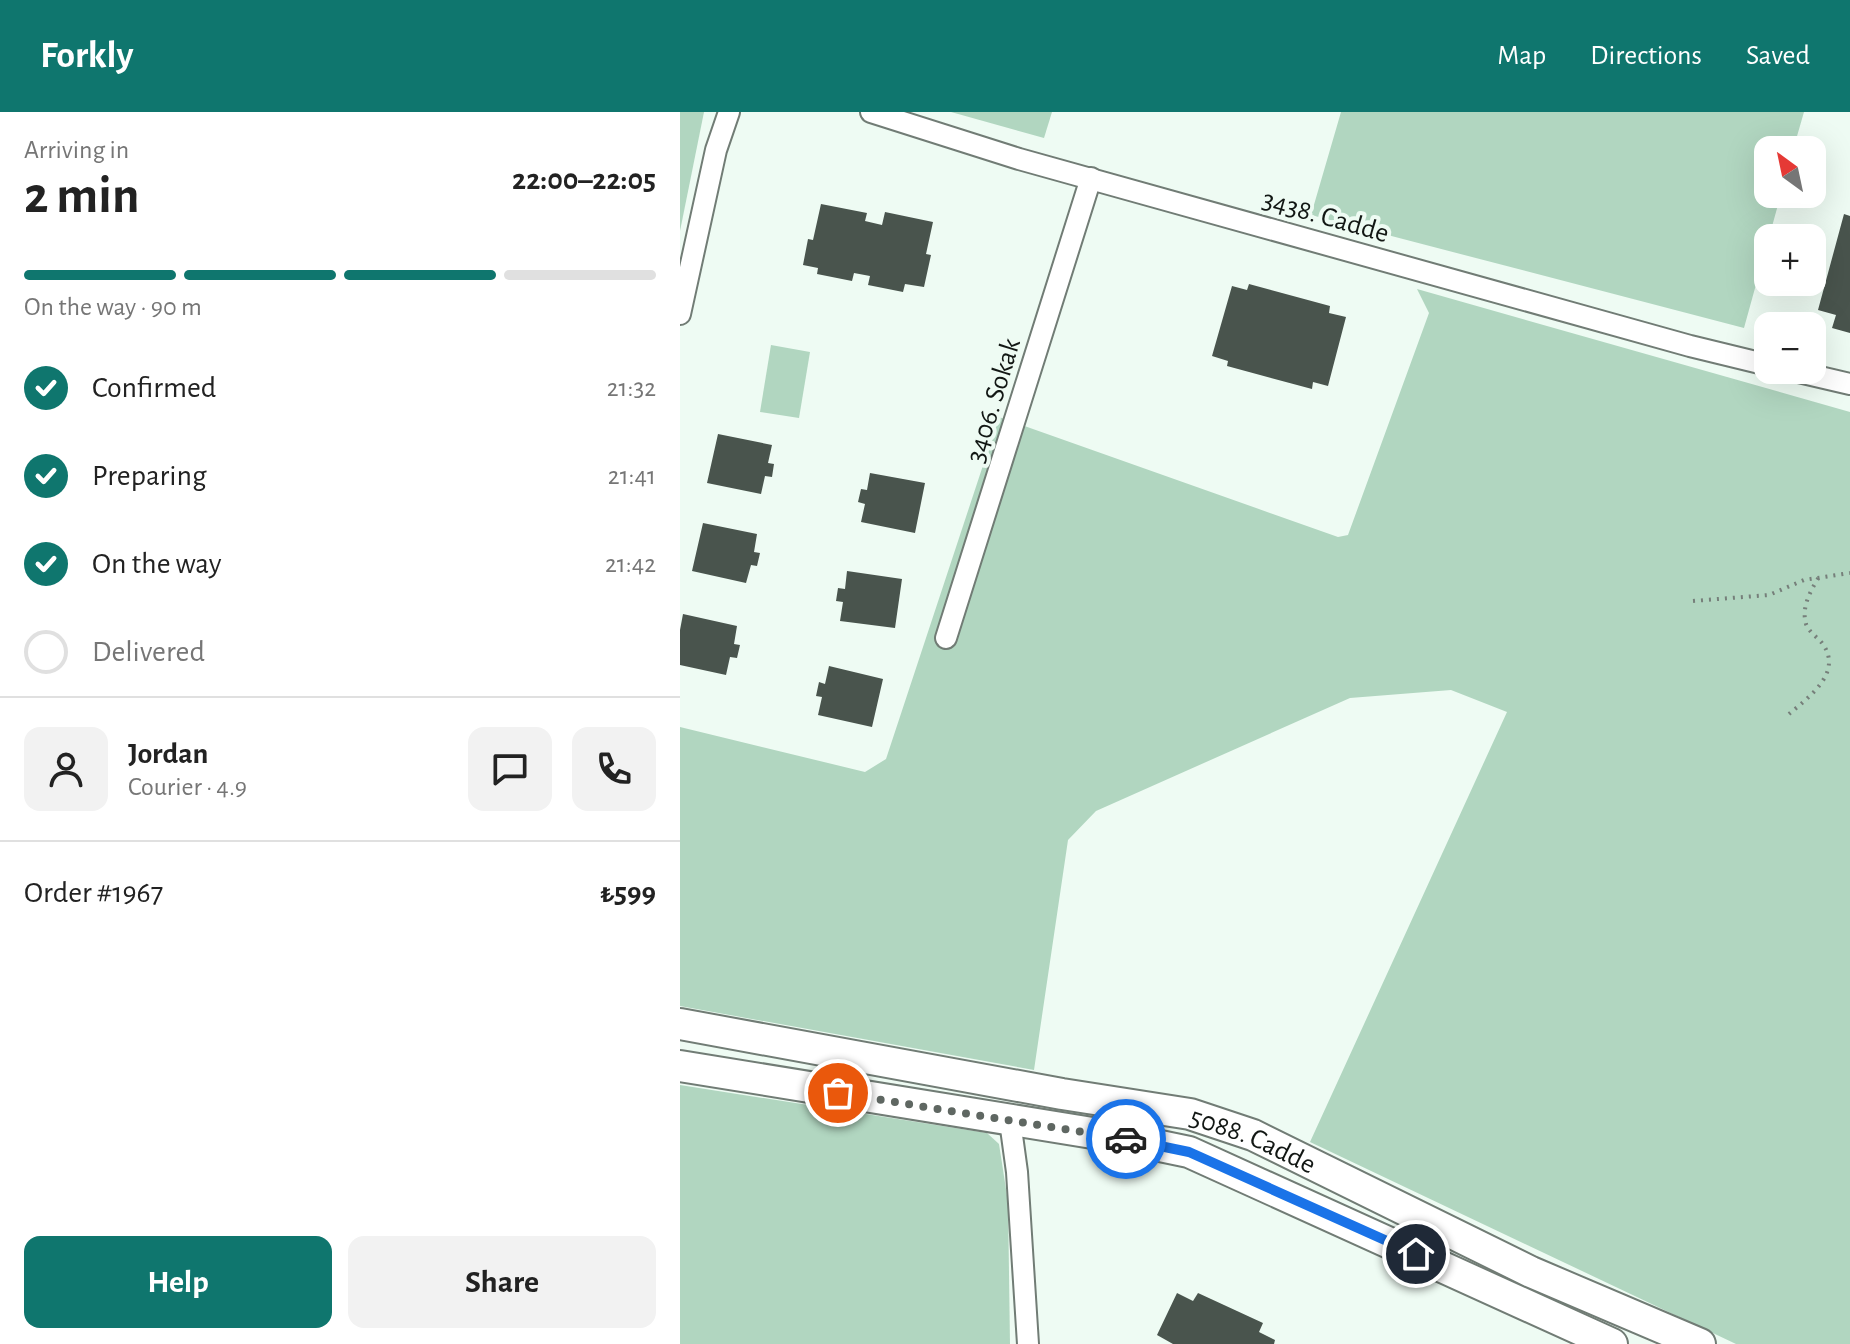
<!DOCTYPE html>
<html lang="en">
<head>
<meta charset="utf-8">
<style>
  body { margin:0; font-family:"Alegreya Sans",sans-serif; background:#f2f2f2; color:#222; height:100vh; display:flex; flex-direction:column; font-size:30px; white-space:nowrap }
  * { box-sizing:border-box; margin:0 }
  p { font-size:26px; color:#767676 }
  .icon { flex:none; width:44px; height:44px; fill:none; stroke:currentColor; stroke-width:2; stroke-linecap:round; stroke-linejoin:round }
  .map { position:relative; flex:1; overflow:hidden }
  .details { display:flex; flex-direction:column; background:#fff; width:680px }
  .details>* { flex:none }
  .needle { width:52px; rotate:327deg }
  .controls { position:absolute; left:1074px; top:24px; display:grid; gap:16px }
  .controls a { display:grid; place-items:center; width:72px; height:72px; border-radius:16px; background:#fff; box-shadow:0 8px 32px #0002; font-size:40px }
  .pin { position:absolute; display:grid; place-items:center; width:68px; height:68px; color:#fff; margin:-34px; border:4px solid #fff; border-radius:50%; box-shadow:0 2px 8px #0007 }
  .courier { position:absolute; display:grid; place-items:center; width:80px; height:80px; margin:-40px; border:6px solid #1a73e8; border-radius:50%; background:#fff; color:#222; box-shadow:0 2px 10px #0007 }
  .summary em { font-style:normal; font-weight:600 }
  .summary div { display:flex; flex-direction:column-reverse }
  .summary { display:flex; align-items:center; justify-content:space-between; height:136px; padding:0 24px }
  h1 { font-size:52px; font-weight:600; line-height:60px }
  .bar { display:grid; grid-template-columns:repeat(4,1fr); gap:12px 8px; align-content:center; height:96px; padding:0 24px }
  .bar i { height:10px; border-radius:6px; background:#e0e0e0 }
  .bar .selected { background:#0f766e }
  .bar p { grid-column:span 4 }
  .line { display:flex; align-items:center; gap:20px; padding:0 24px; border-top:2px solid #e0e0e0 }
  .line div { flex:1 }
  .round { display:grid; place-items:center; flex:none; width:84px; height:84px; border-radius:16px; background:#f2f2f2 }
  ol { padding:0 24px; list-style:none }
  li { display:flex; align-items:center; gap:24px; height:88px }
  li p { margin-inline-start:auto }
  li .icon { padding:8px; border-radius:50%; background:#0f766e; color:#fff; stroke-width:4 }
  li:last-child { color:#767676 }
  li i { width:44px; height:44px; border:4px solid #e0e0e0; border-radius:50% }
  .cta { display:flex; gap:16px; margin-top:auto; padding:16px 24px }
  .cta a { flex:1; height:92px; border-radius:16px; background:#0f766e; color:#fff; font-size:32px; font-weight:600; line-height:92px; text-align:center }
  .cta a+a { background:#f2f2f2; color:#222 }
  header { display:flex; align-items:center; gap:48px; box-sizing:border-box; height:112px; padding:0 40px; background:#0f766e; color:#fff }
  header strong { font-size:38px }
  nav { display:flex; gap:44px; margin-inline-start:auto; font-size:28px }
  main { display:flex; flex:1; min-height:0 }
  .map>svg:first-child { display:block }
  .green { fill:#b1d6c0 }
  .building { fill:#49544d }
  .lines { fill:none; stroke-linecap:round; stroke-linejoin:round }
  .street-casing { stroke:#717c75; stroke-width:24 }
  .secondary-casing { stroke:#717c75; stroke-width:34 }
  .path { stroke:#767f7a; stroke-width:4; stroke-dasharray:2 6; stroke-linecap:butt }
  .street { stroke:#fff; stroke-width:20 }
  .secondary { stroke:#fff; stroke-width:30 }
  .done { stroke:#5f6762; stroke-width:8; stroke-dasharray:0 14.4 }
  .route { stroke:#1a73e8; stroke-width:10 }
  .labels { text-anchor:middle; stroke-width:8; stroke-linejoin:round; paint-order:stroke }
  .street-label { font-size:28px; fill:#121714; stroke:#eefbf3 }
</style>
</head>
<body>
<header>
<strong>Forkly</strong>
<nav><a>Map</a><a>Directions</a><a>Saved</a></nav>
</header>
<main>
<section class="details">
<div class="summary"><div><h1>2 min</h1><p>Arriving in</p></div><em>22:00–22:05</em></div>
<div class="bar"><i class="selected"></i><i class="selected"></i><i class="selected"></i><i></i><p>On the way · 90 m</p></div>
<ol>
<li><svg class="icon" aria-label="check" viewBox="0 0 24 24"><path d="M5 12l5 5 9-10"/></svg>Confirmed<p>21:32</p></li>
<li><svg class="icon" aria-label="check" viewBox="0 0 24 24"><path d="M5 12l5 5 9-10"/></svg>Preparing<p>21:41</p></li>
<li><svg class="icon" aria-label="check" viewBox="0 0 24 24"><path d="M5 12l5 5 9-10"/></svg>On the way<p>21:42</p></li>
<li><i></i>Delivered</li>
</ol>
<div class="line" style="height:144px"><a class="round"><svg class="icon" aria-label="person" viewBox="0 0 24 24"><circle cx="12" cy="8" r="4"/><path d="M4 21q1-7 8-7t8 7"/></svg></a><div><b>Jordan</b><p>Courier · 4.9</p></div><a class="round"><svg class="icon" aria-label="chat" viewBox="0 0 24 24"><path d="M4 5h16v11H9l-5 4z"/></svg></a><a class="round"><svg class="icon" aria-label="phone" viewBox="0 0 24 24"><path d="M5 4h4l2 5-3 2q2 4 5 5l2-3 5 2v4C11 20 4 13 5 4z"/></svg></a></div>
<div class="line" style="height:104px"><div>Order #1967</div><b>₺599</b></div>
<div class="cta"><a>Help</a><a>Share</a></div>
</section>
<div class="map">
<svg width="1170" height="1232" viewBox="0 0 1170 1232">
  <rect width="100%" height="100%" fill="#eefbf3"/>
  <g class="green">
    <polygon points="0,0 24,0 0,119"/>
    <polygon points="271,0 372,0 364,26"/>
    <polygon points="661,0 1124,0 1113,38 1088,38 1088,82 1101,82 1064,216 631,103"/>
    <polygon points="737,177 1170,300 1170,1232 1056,1232 630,1030 827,600 771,578 670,586 416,699 388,728 354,958 0,894 0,615 185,660 206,647 319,305 658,425 668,423 749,201"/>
    <polygon points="91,233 130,240 119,306 80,300"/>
    <polygon points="0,973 307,1021 319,1032 328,1090 330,1232 0,1232"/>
  </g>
  <g class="building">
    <polygon points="141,92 187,101 185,109 202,113 205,100 253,110 246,142 251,143 244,175 225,172 223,180 188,173 190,164 174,161 172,169 137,162 138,156 123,153 128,127 133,128"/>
    <polygon points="1164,102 1170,104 1170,221 1152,216 1156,203 1138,198"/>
    <polygon points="569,172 650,194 649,201 666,205 648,274 633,270 632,277 547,254 548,249 532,244 552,174 567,178"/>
    <polygon points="38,322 92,333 88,351 94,352 92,365 85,364 81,382 27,371"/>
    <polygon points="190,361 245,371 235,421 181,410 185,392 178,390 181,377 187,378"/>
    <polygon points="23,411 77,422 74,440 80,441 77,454 71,453 66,471 12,459"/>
    <polygon points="167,459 222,467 215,516 160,509 163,490 156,489 158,476 165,477"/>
    <polygon points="3,502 57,514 54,532 60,533 57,546 50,545 46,563 0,553 0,518"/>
    <polygon points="149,554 203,567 192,615 138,603 142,585 136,584 139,570 145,572"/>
    <polygon points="497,1181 513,1189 518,1181 583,1211 579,1220 595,1228 594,1232 493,1232 477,1223"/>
  </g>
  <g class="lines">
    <g class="street-casing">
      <g id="street">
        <polyline points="191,0 339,47 1010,234 1088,253"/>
        <polyline points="0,202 36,38 49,0"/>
        <polyline points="1110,258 1170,272"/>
        <polyline points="266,526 411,66"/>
        <polyline points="330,1009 337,1060 348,1232"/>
      </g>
    </g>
    <g class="secondary-casing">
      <g id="secondary">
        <path id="s1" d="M0 912 382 982 510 1002 573 1023 851 1160 1020 1232"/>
        <polyline points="0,954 437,1025 509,1040 932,1232"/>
      </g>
    </g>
    <g class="path">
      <polyline points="1013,489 1089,483 1124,468 1170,461"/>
      <path d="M1109 602C1129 585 1164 560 1142 531 1137 525 1129 520 1126 512 1121 495 1131 478 1139 465"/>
    </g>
    <use href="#street" class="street"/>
    <use href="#secondary" class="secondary"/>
  </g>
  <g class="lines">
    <polyline class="done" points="158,981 446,1027"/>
    <polyline class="route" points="446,1027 509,1040 736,1142"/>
  </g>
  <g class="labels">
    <g class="street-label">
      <text transform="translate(646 103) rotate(16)" y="10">3438. Cadde</text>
      <text transform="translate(312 288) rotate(-73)" y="10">3406. Sokak</text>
      <text dy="10" stroke="none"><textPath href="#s1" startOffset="586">5088. Cadde</textPath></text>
    </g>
  </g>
</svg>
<div class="controls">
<a><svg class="needle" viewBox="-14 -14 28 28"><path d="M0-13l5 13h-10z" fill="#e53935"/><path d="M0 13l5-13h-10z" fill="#767676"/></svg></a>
<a>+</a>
<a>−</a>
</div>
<div class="pin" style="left:158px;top:981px;background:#ea580c"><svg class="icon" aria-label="bag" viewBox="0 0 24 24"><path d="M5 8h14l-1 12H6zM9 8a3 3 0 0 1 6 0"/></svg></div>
<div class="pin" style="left:736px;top:1142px;background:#1f2937"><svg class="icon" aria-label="home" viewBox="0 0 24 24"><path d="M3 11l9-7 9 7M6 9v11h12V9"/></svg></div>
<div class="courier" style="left:446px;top:1027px"><svg class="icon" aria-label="car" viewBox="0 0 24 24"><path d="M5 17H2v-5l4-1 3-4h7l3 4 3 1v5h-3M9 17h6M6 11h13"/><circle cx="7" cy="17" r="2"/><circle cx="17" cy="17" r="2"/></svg></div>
</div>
</main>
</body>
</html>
